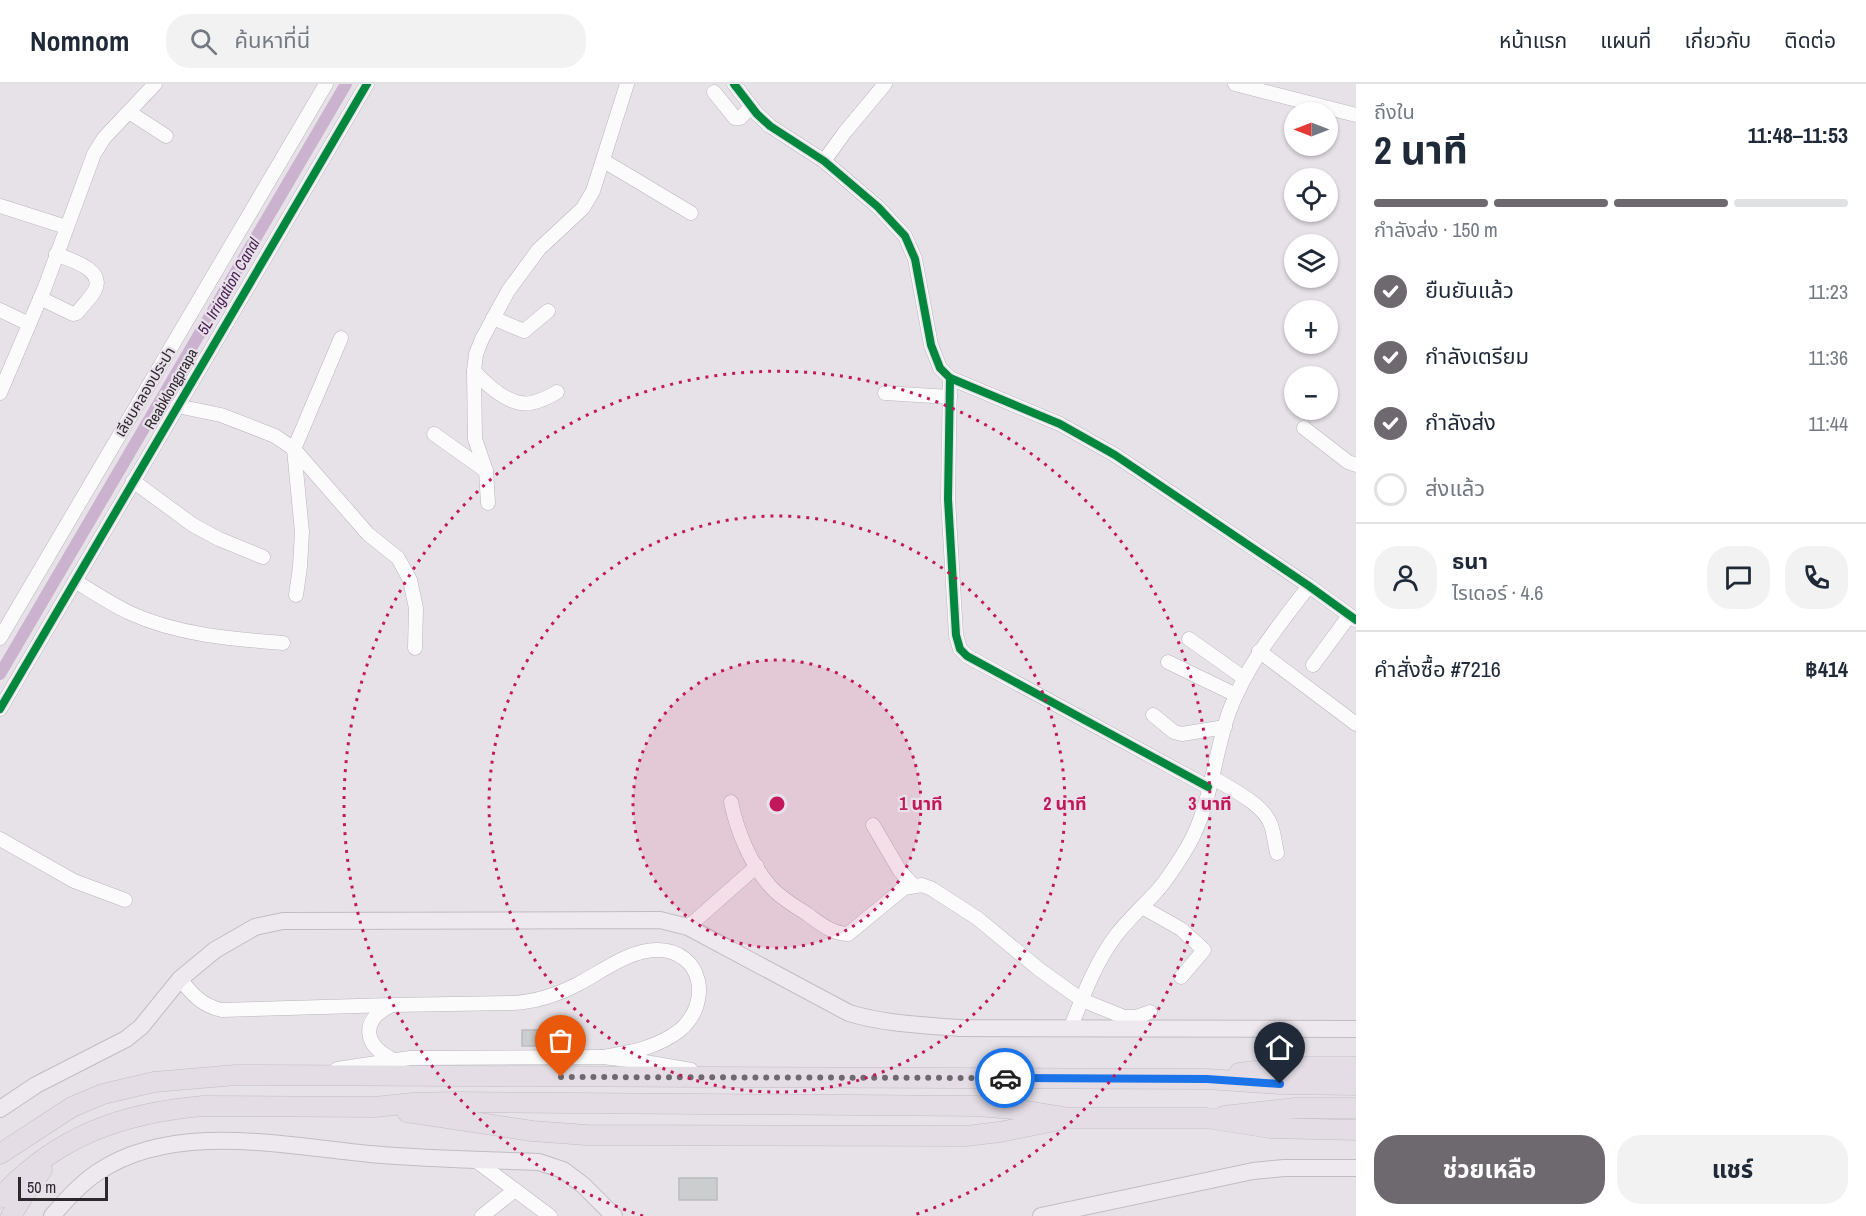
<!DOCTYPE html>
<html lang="th">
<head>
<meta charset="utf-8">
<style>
  body { margin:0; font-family:"Archivo Narrow","Noto Sans Thai",sans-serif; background:#f2f2f3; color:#1f2937; height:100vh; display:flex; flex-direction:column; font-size:22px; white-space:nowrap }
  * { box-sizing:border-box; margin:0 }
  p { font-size:20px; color:#747a83 }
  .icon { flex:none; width:33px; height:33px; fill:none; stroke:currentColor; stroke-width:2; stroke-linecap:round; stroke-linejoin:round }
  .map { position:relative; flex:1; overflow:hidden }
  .sheet { display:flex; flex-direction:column; background:#fff; width:510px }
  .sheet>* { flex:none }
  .needle { width:39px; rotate:270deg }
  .fabs { position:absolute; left:1284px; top:18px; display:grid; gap:12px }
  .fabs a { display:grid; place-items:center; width:54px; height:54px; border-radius:50%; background:#fff; box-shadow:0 2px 4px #0004; font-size:30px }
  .scale { position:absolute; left:18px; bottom:15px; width:90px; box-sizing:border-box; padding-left:6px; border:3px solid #2c282c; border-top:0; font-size:16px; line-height:21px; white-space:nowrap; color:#2c282c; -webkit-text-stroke:4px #e8e0ea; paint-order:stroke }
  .pin { position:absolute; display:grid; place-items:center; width:51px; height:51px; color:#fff; margin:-62px -26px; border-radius:50% 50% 50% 0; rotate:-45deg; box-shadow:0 0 6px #0007 }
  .pin .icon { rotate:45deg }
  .courier { position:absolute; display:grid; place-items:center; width:60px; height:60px; margin:-30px; border:4px solid #1a73e8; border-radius:50%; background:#fff; color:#222; box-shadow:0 2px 8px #0007 }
  .overview em { font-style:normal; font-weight:700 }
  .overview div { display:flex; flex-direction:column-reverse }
  .overview { display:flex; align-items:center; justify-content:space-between; height:102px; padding:0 18px }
  h1 { font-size:39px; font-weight:700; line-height:45px }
  .bar { display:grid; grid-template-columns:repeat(4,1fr); gap:9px 6px; align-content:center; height:72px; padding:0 18px }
  .bar i { height:8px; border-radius:4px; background:#e0e1e3 }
  .bar .active { background:#6d696e }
  .bar p { grid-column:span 4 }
  .line { display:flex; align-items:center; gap:15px; padding:0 18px; border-top:2px solid #e0e1e3 }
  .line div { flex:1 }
  .round { display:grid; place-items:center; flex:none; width:63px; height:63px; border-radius:24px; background:#f2f2f3 }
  ol { padding:0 18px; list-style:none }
  li { display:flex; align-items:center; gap:18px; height:66px }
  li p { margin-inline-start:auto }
  li .icon { padding:6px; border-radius:50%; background:#6d696e; color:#fff; stroke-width:4 }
  li:last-child { color:#747a83 }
  li i { width:33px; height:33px; border:3px solid #e0e1e3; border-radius:50% }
  .primary-button { display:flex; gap:12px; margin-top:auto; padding:12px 18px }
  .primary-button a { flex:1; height:69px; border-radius:24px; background:#6d696e; color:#fff; font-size:24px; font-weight:700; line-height:69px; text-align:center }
  .primary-button a+a { background:#f2f2f3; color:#1f2937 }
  header { display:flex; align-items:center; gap:36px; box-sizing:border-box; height:84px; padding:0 30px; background:#fff; border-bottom:2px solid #e0e1e3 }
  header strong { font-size:28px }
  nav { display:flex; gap:33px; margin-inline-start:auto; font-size:21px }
  .search { width:420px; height:54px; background:#f2f2f3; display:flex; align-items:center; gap:15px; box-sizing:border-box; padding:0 21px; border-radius:24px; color:#747a83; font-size:22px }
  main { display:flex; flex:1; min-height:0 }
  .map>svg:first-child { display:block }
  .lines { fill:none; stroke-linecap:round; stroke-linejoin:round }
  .canal { stroke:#cbb3d0; stroke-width:12 }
  .building { fill:#cccdcf; stroke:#bbbcbe; stroke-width:1.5 }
  .minor-casing { stroke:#b9b5ba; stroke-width:15 }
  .major-casing { stroke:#c0bdc1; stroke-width:18 }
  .highway-casing { stroke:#c0bdc1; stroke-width:21 }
  .minor { stroke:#fbfbfc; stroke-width:14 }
  .major { stroke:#eee9ef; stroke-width:16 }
  .highway { stroke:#e4dde6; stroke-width:20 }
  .cycleway-casing { stroke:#e8e0ea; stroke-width:11 }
  .cycleway { stroke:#00873e; stroke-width:8 }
  .done { stroke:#6d696e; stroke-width:6; stroke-dasharray:0 10.8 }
  .route { stroke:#1a73e8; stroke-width:8 }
  .ring { fill:none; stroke:#c2185b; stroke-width:3; stroke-dasharray:3 6 }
  .labels { text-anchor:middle; stroke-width:4.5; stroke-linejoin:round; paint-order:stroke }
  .street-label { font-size:15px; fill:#2c282c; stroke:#e8e0ea }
  .water-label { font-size:16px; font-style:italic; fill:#4a2253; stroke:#e8e0ea }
  .centre { fill:#c2185b; stroke:#e8e0ea; stroke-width:3 }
  .ring-label { font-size:18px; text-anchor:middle; font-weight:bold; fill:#c2185b; stroke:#e8e0ea; stroke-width:4.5; stroke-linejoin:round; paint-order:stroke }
</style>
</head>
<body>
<header>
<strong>Nomnom</strong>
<div class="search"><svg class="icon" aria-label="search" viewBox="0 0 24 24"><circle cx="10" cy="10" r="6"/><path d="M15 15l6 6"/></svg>ค้นหาที่นี่</div>
<nav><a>หน้าแรก</a><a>แผนที่</a><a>เกี่ยวกับ</a><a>ติดต่อ</a></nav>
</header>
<main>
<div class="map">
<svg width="1356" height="1132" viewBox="0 0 1356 1132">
  <rect width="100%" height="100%" fill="#e7e2e8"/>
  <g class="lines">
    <polyline class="canal" points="0,590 346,0"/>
  </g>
  <g class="building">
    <rect x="522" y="946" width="35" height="16"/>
    <rect x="679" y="1094" width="38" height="22"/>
  </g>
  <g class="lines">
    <g class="minor-casing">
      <g id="minor">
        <polyline points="734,0 757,30 770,42 824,77 878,123 905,152 915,175 931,261 940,284 950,294 1060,340 1115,371 1309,502 1356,536"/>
        <polyline points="1235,0 1356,31"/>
        <polyline points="714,8 735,34 740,34 751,23"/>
        <polyline points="129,28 166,52"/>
        <polyline points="604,77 691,129"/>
        <polyline points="824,77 845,48 885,0"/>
        <polyline points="0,122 66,143"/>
        <path d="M40 214 73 230 77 229C82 222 91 214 95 206 105 185 70 176 56 170"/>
        <polyline points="0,226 29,240"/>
        <polyline points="493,234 524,247 548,227"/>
        <polyline points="474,287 475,355 486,387 488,419"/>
        <polyline points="950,294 948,415 956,551 960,565 967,572 1208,703"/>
        <path d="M557 308C549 313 540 317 531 319 510 323 487 301 474 287L476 270 482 255 508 207 539 165 583 124 593 107 627 0"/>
        <polyline points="0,309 45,203 94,70 104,54 155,0"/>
        <polyline points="885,309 950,313"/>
        <polyline points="177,322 221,331 275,352 294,365 368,450 398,474 410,496 416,524 415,564"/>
        <polyline points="1304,344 1348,378 1356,381"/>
        <polyline points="434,350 486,387"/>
        <polyline points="133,397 193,441 219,455 263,473"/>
        <path d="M75 497C93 508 111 520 130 529 178 551 232 555 283 559"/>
        <polyline points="296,511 300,483 302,448 294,365 341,254"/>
        <polyline points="0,554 326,0"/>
        <polyline points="1189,555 1244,594"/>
        <polyline points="1259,567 1356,640"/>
        <polyline points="1168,578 1236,611"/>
        <polyline points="1313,581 1349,532"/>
        <polyline points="0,625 367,0"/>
        <polyline points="1153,631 1174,648 1182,650 1225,643"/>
        <path d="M1212 693C1229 704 1264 720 1271 741 1274 750 1275 760 1277 769"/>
        <path d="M731 718C737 747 750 779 770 802 780 814 795 822 807 830 821 840 831 849 848 850L904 804 922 801 932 805 977 834 1040 886 1082 916 1124 933H1136L1150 928"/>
        <polyline points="873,741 900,787 914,802"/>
        <polyline points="0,755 74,797 125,816"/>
        <polyline points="1142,823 1181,845 1204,866 1181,893"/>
        <polyline points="688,843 757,782"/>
        <path d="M180 895C192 910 202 922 222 926L392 921 512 919C536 918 557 911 578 900 601 888 631 865 658 866 703 867 712 919 680 946 657 964 631 968 603 973"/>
        <path d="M390 922C360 937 364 961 392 975"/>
        <path d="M1071 943C1083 912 1096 877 1117 850 1129 835 1144 821 1157 807 1169 793 1179 777 1188 762 1211 722 1214 671 1229 628 1247 580 1278 542 1309 502"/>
        <polyline points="337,985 410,974 603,973 645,978 691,986"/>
        <polyline points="475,1076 550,1132"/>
        <polyline points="482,1132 515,1106"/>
      </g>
    </g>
    <g class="major-casing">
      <g id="major">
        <path d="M0 1025 36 1001 126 955 141 943 180 895 215 866 255 843 283 837 660 836 688 843 849 929C885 940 922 941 959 944L1356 945"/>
        <path d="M52 1132C66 1116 80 1100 98 1088 174 1037 285 1062 370 1070 426 1075 483 1076 539 1078L563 1086 583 1101 614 1132"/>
        <polyline points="1041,1132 1253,1087 1284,1084 1356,1084"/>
      </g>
    </g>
    <g class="highway-casing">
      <g id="highway">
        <polyline points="1239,989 1290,983 1356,983"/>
        <polyline points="407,1028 532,1047 586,1051 966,1052 1000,1048 1059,1036"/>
        <polyline points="1224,1032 1295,1024 1356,1024"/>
        <polyline points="0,1070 72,1023 103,1010 154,998 236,991 1207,995 1280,1000 1356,1001"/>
        <path d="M0 1114C56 1052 122 1029 203 1022L375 1023 413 1019 452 1018 976 1022 1014 1025 1070 1034H1207L1270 1044 1356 1046"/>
        <polyline points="11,1132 25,1109 42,1086"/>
      </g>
    </g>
    <use href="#minor" class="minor"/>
    <use href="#major" class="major"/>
    <use href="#highway" class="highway"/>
    <g class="cycleway-casing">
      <g id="cycleway">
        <polyline points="734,0 757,30 770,42 824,77 878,123 905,152 915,175 931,261 940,284 950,294 1060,340 1115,371 1309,502 1356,536"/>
        <polyline points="950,294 948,415 956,551 960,565 967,572 1208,703"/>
        <polyline points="0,625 367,0"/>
      </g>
    </g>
    <use href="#cycleway" class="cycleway"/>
  </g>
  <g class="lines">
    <polyline class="done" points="561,993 1005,994"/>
    <polyline class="route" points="1005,994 1207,995 1280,1000"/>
  </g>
  <circle cx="777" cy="720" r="144" fill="#c2185b" fill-opacity=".12"/>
  <g class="ring">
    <circle cx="777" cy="720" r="144"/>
    <circle cx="777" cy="720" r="288"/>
    <path d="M643 1132A433 433 0 1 1 911 1132"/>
  </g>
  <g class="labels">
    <g class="street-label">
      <text transform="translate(171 305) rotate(-60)" y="5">Reabklongprapa</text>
      <text transform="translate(145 308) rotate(-59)" y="5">เลียบคลองประปา</text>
    </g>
    <g class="water-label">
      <text transform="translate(228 202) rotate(-60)" y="6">5L Irrigation Canal</text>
    </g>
  </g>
  <circle cx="777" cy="720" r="9" class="centre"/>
  <g class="ring-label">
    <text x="921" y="726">1 นาที</text>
    <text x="1065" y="726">2 นาที</text>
    <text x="1210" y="726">3 นาที</text>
  </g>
</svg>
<div class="fabs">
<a><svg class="needle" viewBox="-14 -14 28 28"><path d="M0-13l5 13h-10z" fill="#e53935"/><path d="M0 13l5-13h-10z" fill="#747a83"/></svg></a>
<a><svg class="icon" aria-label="locate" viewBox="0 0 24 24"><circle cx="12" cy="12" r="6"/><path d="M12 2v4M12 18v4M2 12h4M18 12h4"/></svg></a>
<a><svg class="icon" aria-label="layers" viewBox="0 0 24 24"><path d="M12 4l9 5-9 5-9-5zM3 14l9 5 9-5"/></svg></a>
<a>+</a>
<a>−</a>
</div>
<div class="scale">50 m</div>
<div class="pin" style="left:561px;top:993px;background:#ea580c"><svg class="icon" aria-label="bag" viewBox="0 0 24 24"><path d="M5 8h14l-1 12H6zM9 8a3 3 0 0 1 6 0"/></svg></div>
<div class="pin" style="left:1280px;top:1000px;background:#1f2937"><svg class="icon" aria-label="home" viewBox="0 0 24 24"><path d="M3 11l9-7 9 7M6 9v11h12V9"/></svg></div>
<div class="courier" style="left:1005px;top:994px"><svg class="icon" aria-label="car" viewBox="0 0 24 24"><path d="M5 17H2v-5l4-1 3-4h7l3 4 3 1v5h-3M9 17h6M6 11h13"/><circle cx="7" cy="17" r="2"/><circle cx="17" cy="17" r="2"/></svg></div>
</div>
<section class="sheet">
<div class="overview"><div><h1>2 นาที</h1><p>ถึงใน</p></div><em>11:48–11:53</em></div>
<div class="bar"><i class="active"></i><i class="active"></i><i class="active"></i><i></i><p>กำลังส่ง · 150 m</p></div>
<ol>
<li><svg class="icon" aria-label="check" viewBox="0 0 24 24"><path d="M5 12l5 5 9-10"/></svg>ยืนยันแล้ว<p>11:23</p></li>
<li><svg class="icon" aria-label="check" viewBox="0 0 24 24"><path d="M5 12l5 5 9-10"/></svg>กำลังเตรียม<p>11:36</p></li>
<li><svg class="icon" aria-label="check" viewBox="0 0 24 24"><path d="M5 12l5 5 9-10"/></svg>กำลังส่ง<p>11:44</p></li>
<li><i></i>ส่งแล้ว</li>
</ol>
<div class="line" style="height:108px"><a class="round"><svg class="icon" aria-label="person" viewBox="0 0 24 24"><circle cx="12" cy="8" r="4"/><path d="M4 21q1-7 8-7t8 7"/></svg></a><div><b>ธนา</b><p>ไรเดอร์ · 4.6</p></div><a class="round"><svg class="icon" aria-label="chat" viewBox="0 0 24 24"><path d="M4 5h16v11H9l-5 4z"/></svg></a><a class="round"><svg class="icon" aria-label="phone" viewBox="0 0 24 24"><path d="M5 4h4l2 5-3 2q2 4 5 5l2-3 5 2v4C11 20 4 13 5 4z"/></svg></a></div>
<div class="line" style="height:78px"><div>คำสั่งซื้อ #7216</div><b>฿414</b></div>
<div class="primary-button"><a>ช่วยเหลือ</a><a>แชร์</a></div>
</section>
</main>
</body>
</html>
